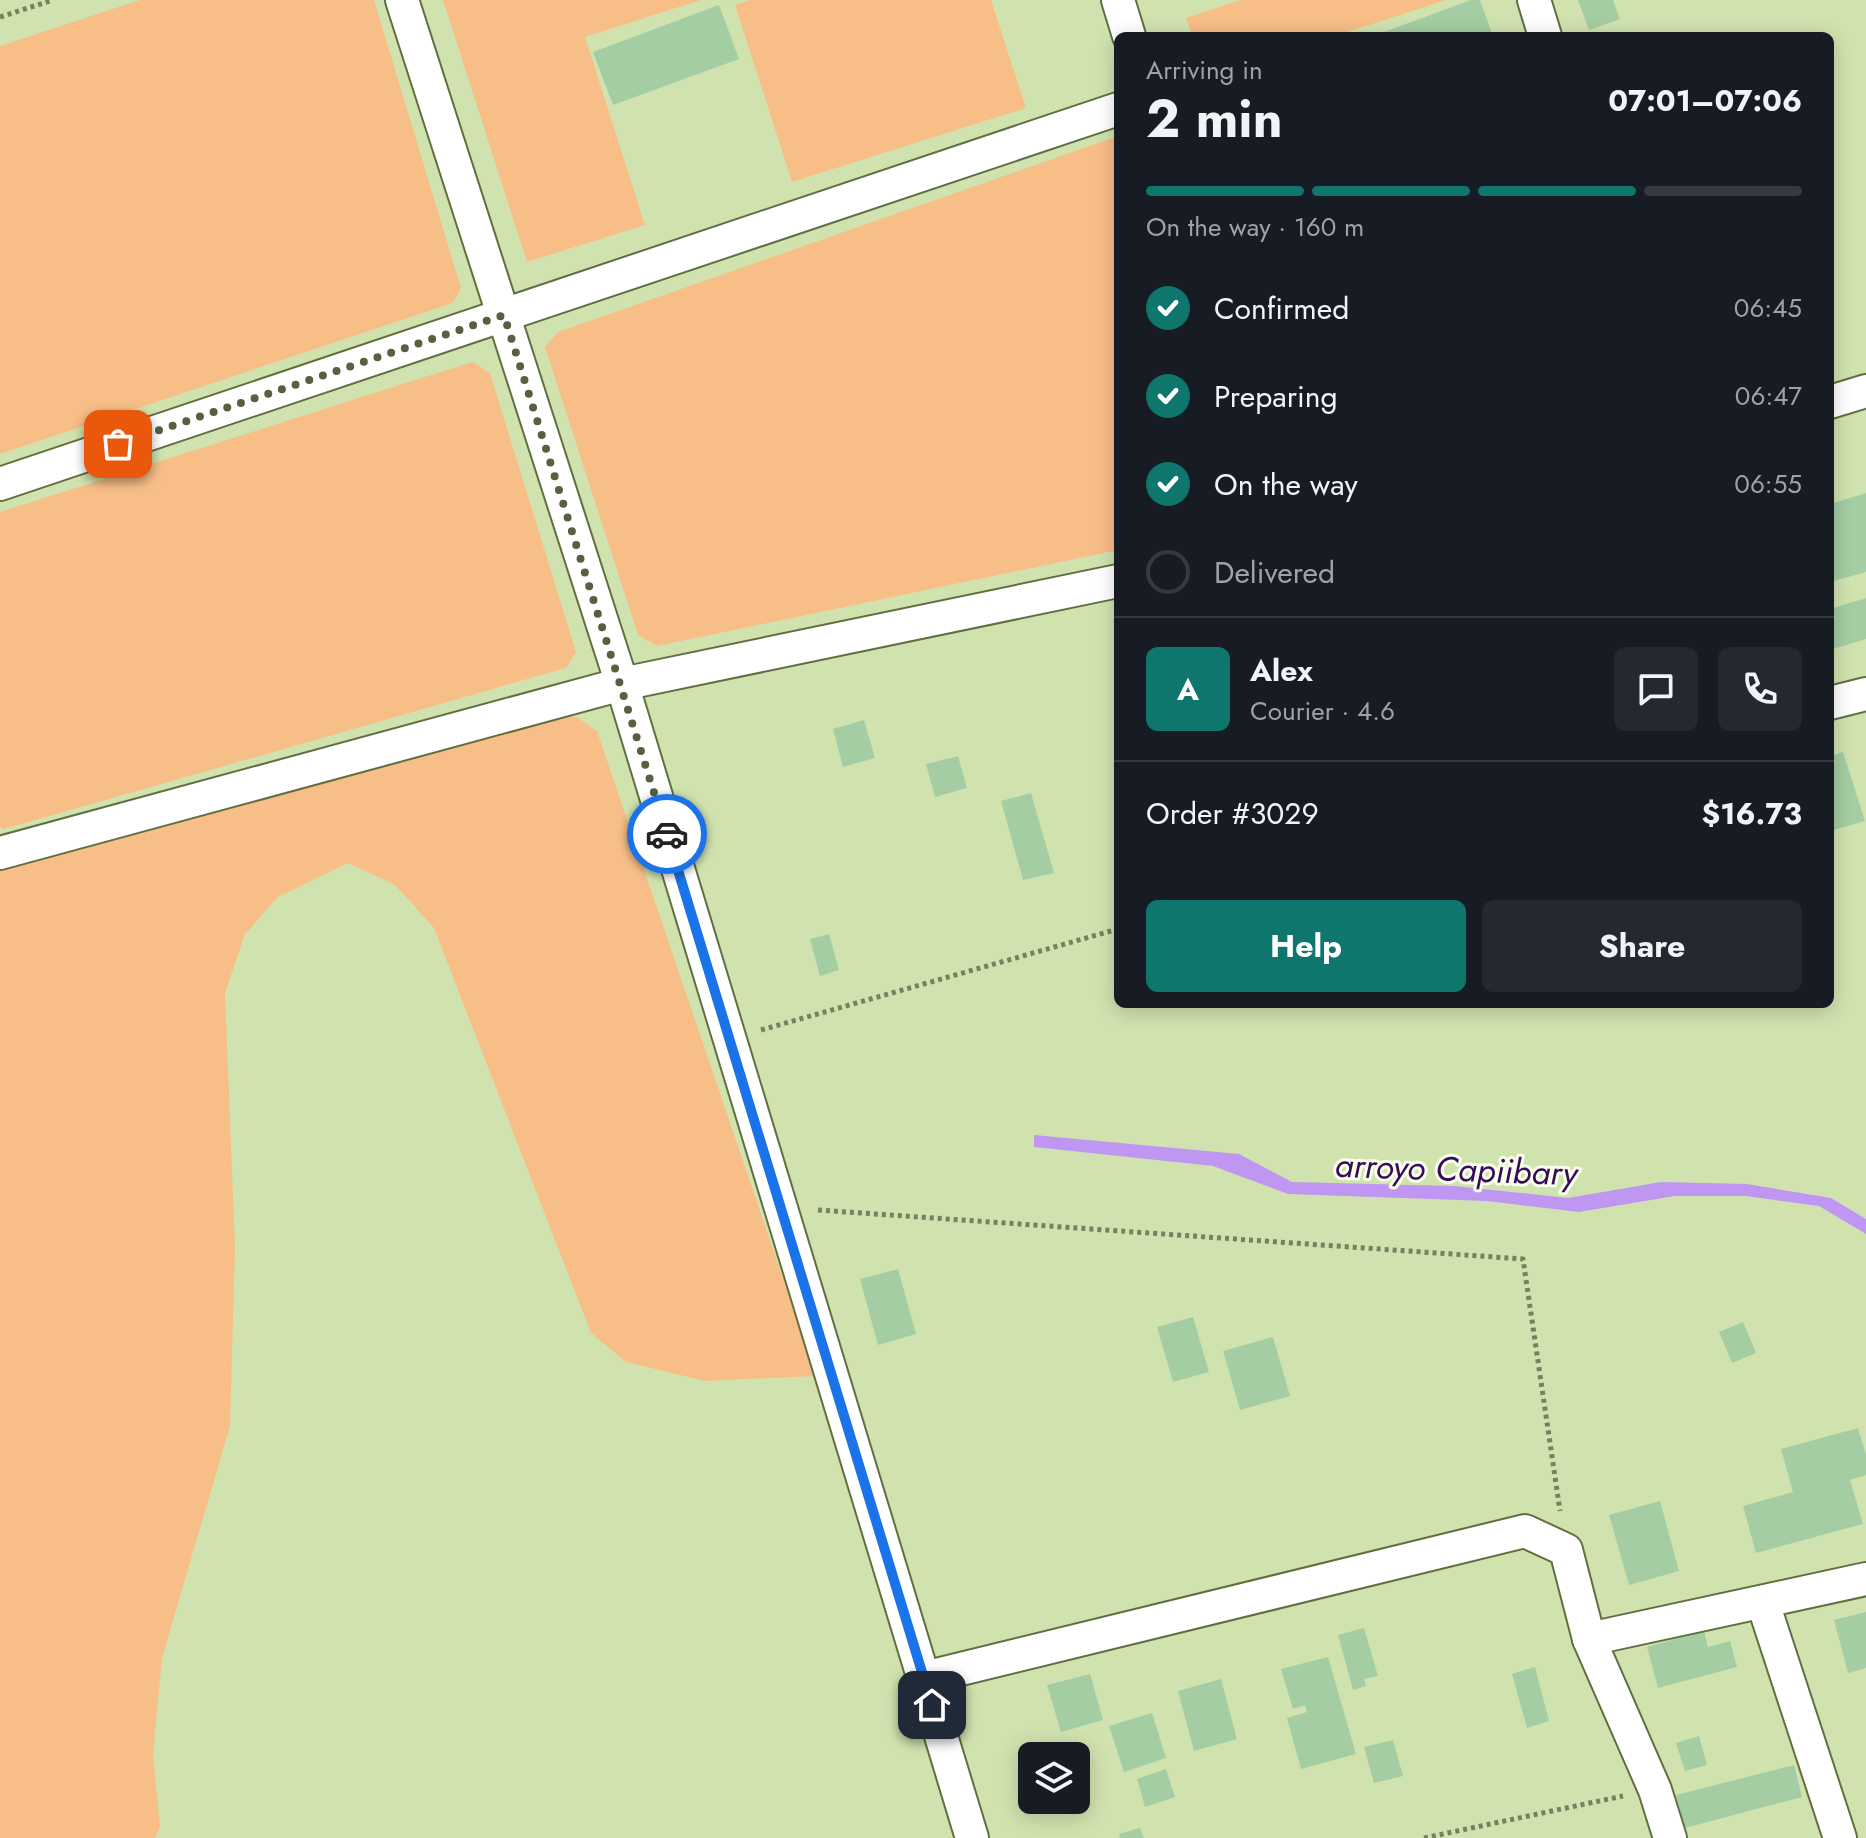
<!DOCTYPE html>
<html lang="en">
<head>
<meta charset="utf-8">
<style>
  body { margin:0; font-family:Jost,sans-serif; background:#242831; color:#f1f3f6; height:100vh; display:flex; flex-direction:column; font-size:30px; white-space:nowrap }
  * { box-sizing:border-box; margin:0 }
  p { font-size:26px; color:#9ea1a6 }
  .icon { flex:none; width:44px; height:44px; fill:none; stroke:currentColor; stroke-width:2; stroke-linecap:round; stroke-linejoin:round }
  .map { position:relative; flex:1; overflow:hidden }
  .drawer { position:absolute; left:1114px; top:32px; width:720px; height:976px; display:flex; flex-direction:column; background:#171b24; border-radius:12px; box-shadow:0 4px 20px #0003 }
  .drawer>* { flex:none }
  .buttons { position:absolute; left:1018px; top:1742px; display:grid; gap:16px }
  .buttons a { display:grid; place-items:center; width:72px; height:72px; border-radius:12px; background:#171b24; box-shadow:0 4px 20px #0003; font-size:40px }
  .pin { position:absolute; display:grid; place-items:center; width:68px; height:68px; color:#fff; margin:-34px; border-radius:16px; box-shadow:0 4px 12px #0006 }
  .courier { position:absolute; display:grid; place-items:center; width:80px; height:80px; margin:-40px; border:6px solid #1a73e8; border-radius:50%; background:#fff; color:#222; box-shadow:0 2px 10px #0007 }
  .headline em { font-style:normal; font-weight:700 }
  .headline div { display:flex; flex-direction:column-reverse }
  .headline { display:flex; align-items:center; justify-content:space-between; height:136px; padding:0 32px }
  h1 { font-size:52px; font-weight:700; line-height:60px }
  .bar { display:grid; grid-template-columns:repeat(4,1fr); gap:12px 8px; align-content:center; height:96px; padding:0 32px }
  .bar i { height:10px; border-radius:6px; background:#363941 }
  .bar .current { background:#0f766e }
  .bar p { grid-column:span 4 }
  .line { display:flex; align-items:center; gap:20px; padding:0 32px; border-top:2px solid #363941 }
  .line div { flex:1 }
  .round { display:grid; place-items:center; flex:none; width:84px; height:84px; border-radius:12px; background:#242831 }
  ol { padding:0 32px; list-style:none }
  li { display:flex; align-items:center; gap:24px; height:88px }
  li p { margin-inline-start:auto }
  li .icon { padding:8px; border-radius:50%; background:#0f766e; color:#fff; stroke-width:4 }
  li:last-child { color:#9ea1a6 }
  li i { width:44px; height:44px; border:4px solid #363941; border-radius:50% }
  .button { display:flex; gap:16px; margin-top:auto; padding:16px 32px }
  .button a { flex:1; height:92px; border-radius:12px; background:#0f766e; color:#fff; font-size:32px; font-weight:700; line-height:92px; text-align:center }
  .button a+a { background:#242831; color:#f1f3f6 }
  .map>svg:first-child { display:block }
  .green { fill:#f8be88 }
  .water { fill:#c096f3 }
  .building { fill:#a5cda3 }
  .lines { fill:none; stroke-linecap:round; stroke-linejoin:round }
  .minor-casing { stroke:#606f40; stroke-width:36 }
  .path { stroke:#75825e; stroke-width:5; stroke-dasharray:4 4; stroke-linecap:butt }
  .minor { stroke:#fff; stroke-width:32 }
  .done { stroke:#566142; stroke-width:8; stroke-dasharray:0 14.4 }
  .route { stroke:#1a73e8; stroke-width:10 }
  .labels { text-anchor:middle; stroke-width:6; stroke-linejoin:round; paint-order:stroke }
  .water-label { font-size:34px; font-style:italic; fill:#39095d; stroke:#f7ffea }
</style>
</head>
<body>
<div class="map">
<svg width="1866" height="1838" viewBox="0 0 1866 1838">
  <rect width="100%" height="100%" fill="#d0e3af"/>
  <g class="green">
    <polygon points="140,0 374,0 461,288 453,303 0,454 0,46"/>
    <polygon points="443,0 701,0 585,37 645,225 527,262"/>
    <polygon points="750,0 991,0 1026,108 792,182 735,5"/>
    <polygon points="1241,0 1446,0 1335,36 1192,36 1186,18"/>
    <polygon points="1118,136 1118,550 657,646 638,635 545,347 558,332"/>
    <polygon points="472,362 490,373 576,652 566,668 4,829 0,827 0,512"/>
    <polygon points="563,716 577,717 597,731 816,1376 705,1381 626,1362 591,1333 434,928 395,885 348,863 278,897 245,934 225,993 235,1247 230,1426 162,1658 153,1754 160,1827 155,1838 0,1838 0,868"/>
  </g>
  <polygon class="water" points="1034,1135 1239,1154 1292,1182 1454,1186 1568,1198 1661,1182 1747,1184 1831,1198 1866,1219 1866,1234 1819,1206 1746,1196 1675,1196 1579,1212 1487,1201 1288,1194 1213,1166 1034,1147"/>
  <g class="building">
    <polygon points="1471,0 1480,0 1493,36 1373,36"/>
    <polygon points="1578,0 1613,0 1620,19 1589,30"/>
    <polygon points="719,5 739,59 613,105 593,52"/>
    <polygon points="1866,493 1866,572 1830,582 1830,504"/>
    <polygon points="1866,598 1866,639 1830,650 1830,609"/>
    <polygon points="864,720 875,758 843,767 833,729"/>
    <polygon points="1843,752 1865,821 1830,831 1830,756"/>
    <polygon points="958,756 967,788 935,797 926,764"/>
    <polygon points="1031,793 1054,873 1023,880 1001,801"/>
    <polygon points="829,934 839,970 820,976 810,939"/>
    <polygon points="898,1269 916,1334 878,1345 860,1279"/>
    <polygon points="1193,1317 1209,1372 1173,1382 1157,1327"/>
    <polygon points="1743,1322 1756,1353 1732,1363 1719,1332"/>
    <polygon points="1273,1337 1290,1396 1240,1410 1223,1351"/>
    <polygon points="1858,1428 1866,1455 1866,1475 1850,1480 1863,1524 1756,1553 1743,1506 1793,1492 1781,1449"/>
    <polygon points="1660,1501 1679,1571 1629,1585 1609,1515"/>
    <polygon points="1866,1612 1866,1668 1848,1673 1834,1620"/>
    <polygon points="1364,1628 1378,1676 1364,1679 1366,1686 1353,1690 1338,1635"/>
    <polygon points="1704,1631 1708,1647 1730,1641 1737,1667 1658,1688 1647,1647"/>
    <polygon points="1328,1657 1356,1754 1301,1769 1287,1718 1307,1712 1305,1705 1293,1709 1281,1669"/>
    <polygon points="1535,1667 1549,1721 1527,1728 1512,1674"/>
    <polygon points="1090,1674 1103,1720 1061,1732 1047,1685"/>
    <polygon points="1221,1679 1237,1739 1194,1751 1178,1691"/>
    <polygon points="1152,1713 1166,1758 1124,1772 1109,1726"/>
    <polygon points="1699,1736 1707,1765 1685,1771 1676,1743"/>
    <polygon points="1393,1740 1403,1776 1374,1783 1364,1747"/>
    <polygon points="1794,1765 1802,1797 1685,1828 1676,1795"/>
    <polygon points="1166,1769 1175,1797 1145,1807 1137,1779"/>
    <polygon points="1140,1828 1144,1838 1120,1838 1119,1834"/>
  </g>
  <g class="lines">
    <g class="minor-casing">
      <g id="minor">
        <polyline points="402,0 622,684 972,1838"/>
        <polyline points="1118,0 1129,36"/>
        <polyline points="1534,0 1545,36"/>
        <polyline points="1830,402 1866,391"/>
        <polyline points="0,484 1118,109"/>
        <polyline points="1830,703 1866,694"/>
        <polyline points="0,853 622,684 1118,581"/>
        <polyline points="1763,1603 1840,1838"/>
        <polyline points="1589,1639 1866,1579"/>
        <polyline points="924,1678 1525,1531 1566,1550 1589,1639 1655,1790 1670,1838"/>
      </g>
    </g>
    <g class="path">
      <polyline points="0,17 53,0"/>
      <polyline points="761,1030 1118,929"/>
      <polyline points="818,1210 1523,1259 1560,1511"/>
      <polyline points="1424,1838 1623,1796"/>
    </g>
    <use href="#minor" class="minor"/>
  </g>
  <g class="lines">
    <polyline class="done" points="118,444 504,315 667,834"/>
    <polyline class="route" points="667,834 932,1705"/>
  </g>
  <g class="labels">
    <g class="water-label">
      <text transform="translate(1456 1169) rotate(2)" y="12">arroyo Capiibary</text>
    </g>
  </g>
</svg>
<div class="buttons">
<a><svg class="icon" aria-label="layers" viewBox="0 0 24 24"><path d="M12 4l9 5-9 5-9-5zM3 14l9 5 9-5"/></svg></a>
</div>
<div class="pin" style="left:118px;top:444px;background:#ea580c"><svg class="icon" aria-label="bag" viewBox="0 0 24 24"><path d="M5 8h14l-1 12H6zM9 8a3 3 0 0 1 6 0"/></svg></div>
<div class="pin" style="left:932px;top:1705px;background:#1f2937"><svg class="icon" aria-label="home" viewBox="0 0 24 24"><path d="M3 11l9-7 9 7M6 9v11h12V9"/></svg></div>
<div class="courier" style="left:667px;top:834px"><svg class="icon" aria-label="car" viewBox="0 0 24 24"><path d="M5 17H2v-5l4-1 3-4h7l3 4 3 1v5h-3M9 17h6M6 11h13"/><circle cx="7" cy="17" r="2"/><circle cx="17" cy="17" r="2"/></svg></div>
<section class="drawer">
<div class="headline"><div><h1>2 min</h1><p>Arriving in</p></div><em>07:01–07:06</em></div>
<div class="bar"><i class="current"></i><i class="current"></i><i class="current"></i><i></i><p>On the way · 160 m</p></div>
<ol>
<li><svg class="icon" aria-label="check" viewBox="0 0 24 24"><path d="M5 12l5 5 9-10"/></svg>Confirmed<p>06:45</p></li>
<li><svg class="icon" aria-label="check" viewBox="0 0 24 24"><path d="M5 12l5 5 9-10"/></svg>Preparing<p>06:47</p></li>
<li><svg class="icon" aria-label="check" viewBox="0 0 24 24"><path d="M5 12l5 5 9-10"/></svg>On the way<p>06:55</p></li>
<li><i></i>Delivered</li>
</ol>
<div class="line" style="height:144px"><b class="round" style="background:#0f766e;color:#fff">A</b><div><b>Alex</b><p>Courier · 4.6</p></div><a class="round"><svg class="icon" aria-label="chat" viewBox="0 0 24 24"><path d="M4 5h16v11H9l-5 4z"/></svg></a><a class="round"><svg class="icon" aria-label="phone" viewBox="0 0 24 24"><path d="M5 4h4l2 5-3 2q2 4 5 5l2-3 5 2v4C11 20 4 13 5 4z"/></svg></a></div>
<div class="line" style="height:104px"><div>Order #3029</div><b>$16.73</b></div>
<div class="button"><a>Help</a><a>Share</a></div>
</section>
</div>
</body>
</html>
